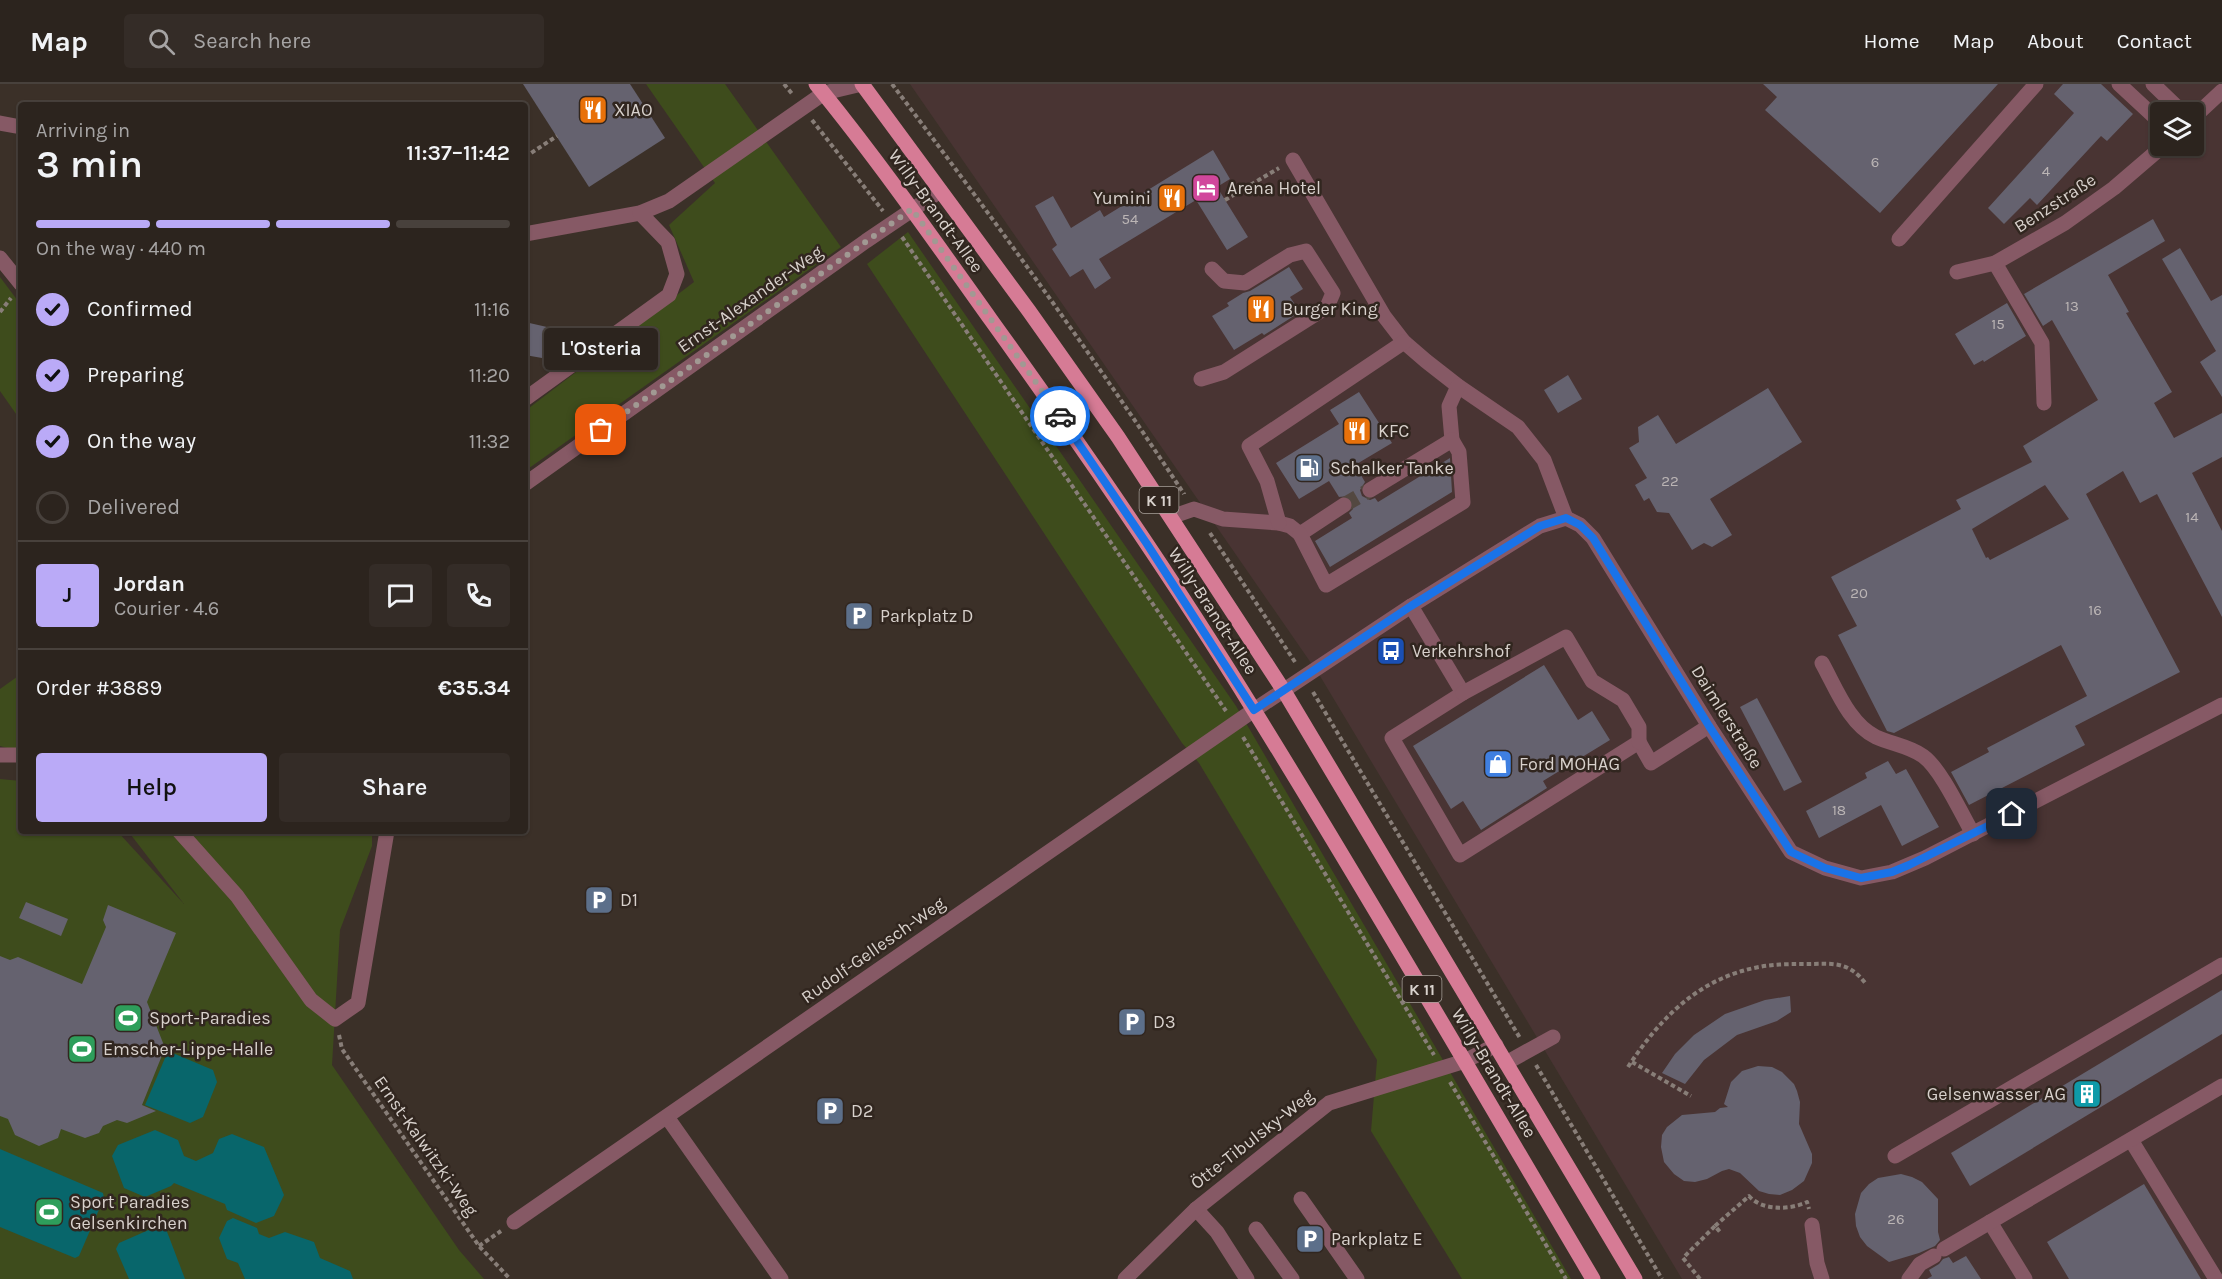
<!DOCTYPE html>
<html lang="en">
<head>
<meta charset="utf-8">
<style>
  body { margin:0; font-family:Karla,sans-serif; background:#342c27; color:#f1f3f6; height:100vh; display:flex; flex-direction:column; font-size:22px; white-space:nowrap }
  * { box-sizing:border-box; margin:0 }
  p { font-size:20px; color:#a6a4a4 }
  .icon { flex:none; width:33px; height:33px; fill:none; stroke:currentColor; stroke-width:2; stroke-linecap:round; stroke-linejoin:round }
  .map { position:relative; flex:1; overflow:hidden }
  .side { position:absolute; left:18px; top:18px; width:510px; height:732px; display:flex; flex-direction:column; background:#2c241e; border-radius:6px; box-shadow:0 2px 4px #0004,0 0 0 2px #48413c }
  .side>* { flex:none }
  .fabs { position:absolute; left:2150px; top:18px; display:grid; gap:12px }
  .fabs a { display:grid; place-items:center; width:54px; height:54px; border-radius:6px; background:#2c241e; box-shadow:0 2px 4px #0004,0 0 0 2px #48413c; font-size:30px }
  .pin { position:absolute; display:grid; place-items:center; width:51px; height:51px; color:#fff; margin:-26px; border-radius:12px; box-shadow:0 3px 9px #0006 }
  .courier { position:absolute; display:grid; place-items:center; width:60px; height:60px; margin:-30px; border:4px solid #1a73e8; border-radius:50%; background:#fff; color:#222; box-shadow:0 2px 8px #0007 }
  .bubble { position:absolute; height:42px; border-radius:6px; background:#2c241e; box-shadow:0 2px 4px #0004,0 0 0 2px #48413c; font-size:20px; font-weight:600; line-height:42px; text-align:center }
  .head em { font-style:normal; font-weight:600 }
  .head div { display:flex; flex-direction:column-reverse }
  .head { display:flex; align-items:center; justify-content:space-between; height:102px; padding:0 18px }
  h1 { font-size:39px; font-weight:600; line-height:45px }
  .bar { display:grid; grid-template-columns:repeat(4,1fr); gap:9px 6px; align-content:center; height:72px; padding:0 18px }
  .bar i { height:8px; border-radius:4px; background:#48413c }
  .bar .current { background:#baaaf7 }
  .bar p { grid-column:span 4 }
  .line { display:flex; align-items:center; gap:15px; padding:0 18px; border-top:2px solid #48413c }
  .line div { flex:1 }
  .round { display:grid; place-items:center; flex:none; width:63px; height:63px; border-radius:6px; background:#342c27 }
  ol { padding:0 18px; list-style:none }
  li { display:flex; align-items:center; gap:18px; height:66px }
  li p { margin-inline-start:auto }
  li .icon { padding:6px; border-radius:50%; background:#baaaf7; color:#111; stroke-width:4 }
  li:last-child { color:#a6a4a4 }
  li i { width:33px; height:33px; border:3px solid #48413c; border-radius:50% }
  .button { display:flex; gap:12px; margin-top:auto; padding:12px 18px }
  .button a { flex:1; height:69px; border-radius:6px; background:#baaaf7; color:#111; font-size:24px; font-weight:600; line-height:69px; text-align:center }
  .button a+a { background:#342c27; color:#f1f3f6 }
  header { display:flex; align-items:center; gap:36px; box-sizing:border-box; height:84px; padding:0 30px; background:#2c241e; border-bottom:2px solid #48413c }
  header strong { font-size:28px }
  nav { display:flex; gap:33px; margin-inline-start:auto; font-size:21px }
  .search { width:420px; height:54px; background:#342c27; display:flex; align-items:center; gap:15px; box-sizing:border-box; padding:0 21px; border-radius:6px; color:#a6a4a4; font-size:22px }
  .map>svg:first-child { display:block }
  .commercial { fill:#493433; fill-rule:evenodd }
  .green { fill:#3e4c1c }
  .water { fill:#08666b }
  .building { fill:#65626f; fill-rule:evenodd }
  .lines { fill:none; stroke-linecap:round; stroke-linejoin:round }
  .minor-tunnel { stroke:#534841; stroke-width:15; stroke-dasharray:15 8; stroke-linecap:butt }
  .path { stroke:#887e78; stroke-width:4; stroke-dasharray:4.5 3; stroke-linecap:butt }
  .minor { stroke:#865965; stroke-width:15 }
  .major { stroke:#d67b95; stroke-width:15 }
  .done { stroke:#a19993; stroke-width:6; stroke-dasharray:0 10.8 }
  .route { stroke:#1a73e8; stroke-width:8 }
  .labels { text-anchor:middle; stroke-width:5; stroke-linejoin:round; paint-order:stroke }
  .number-label { font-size:15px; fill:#bbb5b5 }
  .shield { fill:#31261f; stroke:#a69e98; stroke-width:1.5 }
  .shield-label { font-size:16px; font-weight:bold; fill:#d8d1cc }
  .poi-label { font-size:18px; fill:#d8d1cc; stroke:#31261f; text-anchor:start }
  .street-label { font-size:18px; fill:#d8d1cc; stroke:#31261f }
</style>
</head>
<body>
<header>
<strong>Map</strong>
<div class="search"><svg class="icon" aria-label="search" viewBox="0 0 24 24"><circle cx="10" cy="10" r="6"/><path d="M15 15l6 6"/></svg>Search here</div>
<nav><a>Home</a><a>Map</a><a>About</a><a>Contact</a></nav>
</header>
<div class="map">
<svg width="2222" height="1195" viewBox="0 0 2222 1195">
  <rect width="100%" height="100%" fill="#3b3028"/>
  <path class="commercial" d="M910 0H2222V1195H1682L1320 592ZM2160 28H2193V62H2160Z"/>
  <g class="green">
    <polygon points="646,0 725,0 841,163 525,387 525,327 694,198 669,141 715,99"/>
    <polygon points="908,148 1236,622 1571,1195 1462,1195 1371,1047 1377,976 1199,679 1182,659 867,180"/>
    <polygon points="0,193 21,221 21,337 0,307"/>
    <polygon points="21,590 21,668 0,662 0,605"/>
    <polygon points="0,695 21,697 21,747 117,747 184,820 128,747 372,747 372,762 340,846 332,981 459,1166 484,1195 0,1195"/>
  </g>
  <g class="water">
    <polygon points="168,967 213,986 217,998 203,1033 190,1039 145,1021"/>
    <polygon points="155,1046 178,1056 184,1072 196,1077 213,1069 219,1055 232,1050 264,1063 284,1111 274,1132 256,1139 227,1126 225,1120 174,1099 171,1102 145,1113 124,1104 112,1072 118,1061"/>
    <polygon points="0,1065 103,1109 104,1114 79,1172 75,1174 0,1143"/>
    <polygon points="233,1134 257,1144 259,1150 269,1154 285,1148 314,1158 320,1174 350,1187 353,1195 245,1195 238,1179 227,1175 219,1154 227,1137"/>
    <polygon points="160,1141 166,1145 185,1195 129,1195 116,1165 119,1159"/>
  </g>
  <g class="building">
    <polygon points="523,0 630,0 665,54 589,103"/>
    <polygon points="1763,0 1998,0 1880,129 1765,26 1777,13"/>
    <polygon points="2063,0 2101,0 2133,30 2107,57 2101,52 2037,121 2030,114 2004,140 1988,124 2074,29 2054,10"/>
    <polygon points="1213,66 1230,95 1217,103 1248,153 1227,166 1196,116 1099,175 1111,194 1095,205 1083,185 1070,193 1052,165 1057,161 1035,122 1053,112 1071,144 1100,126 1104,133"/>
    <path d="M2153 135 2165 157 2108 191 2129 228 2126 229 2172 308 2154 319 2174 354 2222 329V373L2192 389 2222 447V533L2157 410 2140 419 2123 387 2086 410 2180 588 2075 642 2085 661 1969 721 1951 688 1989 668 1987 664 2087 612 2061 561 1894 649 1887 647 1838 551 1857 542 1831 493 1961 425 1956 416 2032 378 2023 362 2098 316 2052 236 2043 242 2024 210ZM2045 401 2069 435 1990 476 1988 473 1986 474 1972 445Z"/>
    <polygon points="2180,164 2211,217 2222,211 2222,313 2200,278 2216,267 2162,175"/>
    <polygon points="1289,183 1303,205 1290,213 1300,228 1264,251 1262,249 1234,266 1212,232 1229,222 1227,219 1243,209 1250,207"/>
    <polygon points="2007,219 2026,252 1984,278 1983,276 1974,281 1955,250"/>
    <polygon points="525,238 547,243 542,274 525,271"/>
    <polygon points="1568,291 1582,315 1558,329 1544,306"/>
    <polygon points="1768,304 1802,358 1710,415 1732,451 1712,463 1704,459 1692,466 1669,429 1657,428 1649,414 1644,417 1635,401 1647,394 1629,364 1639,358 1638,343 1658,331 1676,360"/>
    <polygon points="1359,308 1392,359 1355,381 1365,398 1360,406 1362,412 1370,416 1375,414 1378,418 1450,374 1452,408 1330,483 1315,457 1352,434 1349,429 1353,425 1352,416 1348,412 1339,413 1329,397 1299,415 1276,379 1339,340 1330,326"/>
    <polygon points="1544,581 1578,636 1592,627 1610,656 1543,697 1547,704 1481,746 1463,717 1451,725 1413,662"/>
    <polygon points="1757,614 1802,698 1784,707 1740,623"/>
    <polygon points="1888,677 1896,690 1906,685 1939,743 1902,762 1881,721 1819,754 1806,727 1867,694 1865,689"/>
    <polygon points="26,818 68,835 61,852 19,834"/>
    <polygon points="108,821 176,849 147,918 165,964 142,1021 156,1027 127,1039 117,1036 103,1042 99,1049 85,1054 61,1045 58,1054 39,1062 15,1051 8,1035 0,1032 0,872 10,876 18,873 82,900 106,843 103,836"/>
    <polygon points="2222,906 2222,950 1970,1102 1951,1069"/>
    <polygon points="1790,912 1791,928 1777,937 1737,951 1704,976 1685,1000 1662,989 1675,970 1694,951 1725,930 1765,916"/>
    <polygon points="1758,982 1772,983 1782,988 1794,1000 1797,1007 1800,1018 1799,1040 1812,1070 1812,1079 1804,1097 1792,1106 1780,1111 1769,1110 1759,1107 1740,1089 1729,1085 1722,1087 1707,1095 1695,1098 1684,1097 1674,1090 1664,1078 1661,1063 1662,1051 1667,1043 1682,1031 1715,1028 1720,1024 1728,1023 1724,1020 1731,998 1742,987"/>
    <polygon points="1901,1090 1912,1093 1922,1098 1938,1115 1938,1148 1940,1156 1935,1162 1919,1169 1889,1178 1867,1162 1860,1153 1856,1142 1855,1130 1861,1109 1869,1100 1878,1094"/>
    <polygon points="2144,1100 2201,1195 2069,1195 2047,1158"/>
    <polygon points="1966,1172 1981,1195 1927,1195 1932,1192 1929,1186 1939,1180 1943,1175 1949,1173 1953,1179"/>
  </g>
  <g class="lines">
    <polyline class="minor-tunnel" points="1344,421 1370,406"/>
    <g class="path">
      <polyline points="784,0 793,11"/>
      <path d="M892 0C993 134 1092 270 1184 410"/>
      <polyline points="812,36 883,127"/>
      <polyline points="525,73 557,52"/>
      <polyline points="1225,116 1279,84"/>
      <polyline points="902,153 1226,627"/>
      <polyline points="0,228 11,214"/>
      <polyline points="1210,449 1295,578"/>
      <polyline points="1386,559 1391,567"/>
      <polyline points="1313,608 1520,954"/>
      <polyline points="1243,653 1434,971"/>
      <polyline points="339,951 342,965 479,1162 510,1195"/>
      <polyline points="1632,978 1691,1012"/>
      <polyline points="1536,981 1662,1195"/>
      <path d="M1628 983C1660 934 1699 894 1759 883 1774 880 1790 880 1805 880 1832 880 1848 876 1866 900"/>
      <polyline points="1450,998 1566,1195"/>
      <path d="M1715 1142 1749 1112C1762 1127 1790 1126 1807 1118L1809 1125"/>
      <polyline points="479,1162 501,1147"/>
      <polyline points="1700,1195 1683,1174 1715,1142 1720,1148"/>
    </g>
    <g class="minor">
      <polyline points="2119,0 2160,38"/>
      <polyline points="2153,0 2182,28"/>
      <polyline points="2193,34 2222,7"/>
      <polyline points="0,39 21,43"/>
      <polyline points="1293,76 1384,232 1404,258 1426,277 1458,302 1518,343 1544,376 1566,434"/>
      <polyline points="525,150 640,129 669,117 824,9 862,0"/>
      <polyline points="1899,155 2036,0"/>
      <polyline points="0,174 21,200"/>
      <polyline points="1995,179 2042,259 2044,319"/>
      <polyline points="1957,188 1995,179 2065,139 2114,104 2163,62"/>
      <polyline points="1201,295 1224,288 1327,223 1333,209 1306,167 1290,171 1245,199 1224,197 1212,185"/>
      <polyline points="525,315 669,211 677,190 668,158 640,129"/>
      <polyline points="1452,356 1449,322 1458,302"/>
      <polyline points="525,400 866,157 940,107"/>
      <polyline points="1171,433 1194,425 1223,435 1279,439 1290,442 1300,450 1344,421"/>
      <polyline points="1279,439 1267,397 1249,362 1404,258"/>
      <polyline points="1300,450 1326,501 1463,418 1459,368 1452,356 1370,406"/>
      <polyline points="1411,522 1463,609 1392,654 1460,771 1639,658 1651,679 1709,642"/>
      <path d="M1822 579C1836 604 1849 640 1876 653 1891 660 1909 662 1923 672 1941 685 1961 729 1973 750"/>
      <polyline points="1463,609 1566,553 1592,597 1623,616 1639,643 1639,658"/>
      <polyline points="0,671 21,671"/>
      <polyline points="179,747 237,812 311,916 335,935 358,919 387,747"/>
      <polyline points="1506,979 1553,953"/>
      <polyline points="667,1033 781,1195"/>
      <polyline points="2131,1056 2216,1195"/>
      <polyline points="1895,1072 2222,881"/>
      <polyline points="1301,1115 1357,1195"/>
      <polyline points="1196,1125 1217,1148 1247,1195"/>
      <polyline points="514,1138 1254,626 1411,522 1540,442 1566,434 1580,441 1593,454 1709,642 1791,768 1825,784 1861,794 1892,788 1925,774 2222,621"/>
      <polyline points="1990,1138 2025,1195"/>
      <polyline points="1812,1141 1817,1179 1822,1195"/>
      <polyline points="1256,1145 1292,1195"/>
      <polyline points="1944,1165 2222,1002"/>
      <polyline points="1125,1195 1196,1125 1329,1019 1465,977 1496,961"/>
      <polyline points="1909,1195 1920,1180 1934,1172"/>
    </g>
    <g class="major">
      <path d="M816 0C878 76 934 156 991 236 1083 364 1173 494 1255 628 1371 815 1481 1006 1593 1195"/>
      <polyline points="862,0 1029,227 1118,353 1284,607 1635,1195"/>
    </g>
  </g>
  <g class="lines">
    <polyline class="done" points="601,346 912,125 1060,332"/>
    <polyline class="route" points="1060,332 1147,460 1254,626 1411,522 1540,442 1566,434 1580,441 1593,454 1709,642 1791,768 1825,784 1861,794 1892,788 1909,781 2012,730"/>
  </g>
  <defs>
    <g id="restaurant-square" transform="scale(1.5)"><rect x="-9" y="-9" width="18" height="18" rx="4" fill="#e8710a" stroke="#31261f"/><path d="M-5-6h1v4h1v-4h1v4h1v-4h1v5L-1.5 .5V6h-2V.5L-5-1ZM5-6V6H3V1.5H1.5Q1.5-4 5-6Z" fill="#fff"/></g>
    <g id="hotel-square" transform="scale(1.5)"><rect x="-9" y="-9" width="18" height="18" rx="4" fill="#d1479c" stroke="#31261f"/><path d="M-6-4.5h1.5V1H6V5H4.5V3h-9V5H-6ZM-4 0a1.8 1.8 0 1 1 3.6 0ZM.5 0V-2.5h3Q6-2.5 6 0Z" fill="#fff"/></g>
    <g id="fuel-square" transform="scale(1.5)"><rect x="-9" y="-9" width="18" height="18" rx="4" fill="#5c6f8a" stroke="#31261f"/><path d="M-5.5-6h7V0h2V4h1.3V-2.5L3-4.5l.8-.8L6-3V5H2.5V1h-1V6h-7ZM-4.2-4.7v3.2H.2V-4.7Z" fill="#fff"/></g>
    <g id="parking-square" transform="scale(1.5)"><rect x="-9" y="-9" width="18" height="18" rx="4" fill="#5c6f8a" stroke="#31261f"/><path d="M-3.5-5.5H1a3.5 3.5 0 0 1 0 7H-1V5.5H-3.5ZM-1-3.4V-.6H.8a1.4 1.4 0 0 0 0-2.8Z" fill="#fff"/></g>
    <g id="bus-square" transform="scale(1.5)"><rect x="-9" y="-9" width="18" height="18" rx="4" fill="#1a4fb4" stroke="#31261f"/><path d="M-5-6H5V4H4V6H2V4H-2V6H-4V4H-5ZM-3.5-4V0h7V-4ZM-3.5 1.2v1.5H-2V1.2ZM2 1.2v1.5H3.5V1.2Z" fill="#fff"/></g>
    <g id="shop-square" transform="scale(1.5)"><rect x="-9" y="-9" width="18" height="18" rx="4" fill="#3f7fe0" stroke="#31261f"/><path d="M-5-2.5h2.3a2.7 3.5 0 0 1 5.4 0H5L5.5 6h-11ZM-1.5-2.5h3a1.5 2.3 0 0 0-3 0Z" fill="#fff"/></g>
    <g id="stadium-square" transform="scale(1.5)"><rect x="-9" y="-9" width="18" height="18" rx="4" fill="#2e9e5b" stroke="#31261f"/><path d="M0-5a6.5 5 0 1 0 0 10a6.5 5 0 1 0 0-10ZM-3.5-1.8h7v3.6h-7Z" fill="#fff"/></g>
    <g id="building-square" transform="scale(1.5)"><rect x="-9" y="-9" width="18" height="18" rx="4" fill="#0f9aa8" stroke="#31261f"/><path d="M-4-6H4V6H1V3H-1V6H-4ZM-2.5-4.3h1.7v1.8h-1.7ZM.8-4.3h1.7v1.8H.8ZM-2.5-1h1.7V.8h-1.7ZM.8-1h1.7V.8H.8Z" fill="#fff"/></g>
  </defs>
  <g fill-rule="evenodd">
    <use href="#restaurant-square" x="593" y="26"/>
    <use href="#hotel-square" x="1206" y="104"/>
    <use href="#restaurant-square" x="1172" y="114"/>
    <use href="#restaurant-square" x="1261" y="225"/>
    <use href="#restaurant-square" x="1357" y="347"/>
    <use href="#fuel-square" x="1309" y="384"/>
    <use href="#parking-square" x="859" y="532"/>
    <use href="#bus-square" x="1391" y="567"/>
    <use href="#shop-square" x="1498" y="680"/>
    <use href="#parking-square" x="599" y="816"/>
    <use href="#stadium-square" x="128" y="934"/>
    <use href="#parking-square" x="1132" y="938"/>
    <use href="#stadium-square" x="82" y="965"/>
    <use href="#building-square" x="2087" y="1010"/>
    <use href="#parking-square" x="830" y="1027"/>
    <use href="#stadium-square" x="49" y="1128"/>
    <use href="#parking-square" x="1310" y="1155"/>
  </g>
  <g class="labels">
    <g class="number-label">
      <text x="1875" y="83">6</text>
      <text x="2046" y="92">4</text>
      <text x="1130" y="140">54</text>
      <text x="2072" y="227">13</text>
      <text x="1998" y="245">15</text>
      <text x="1670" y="402">22</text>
      <text x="2192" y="438">14</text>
      <text x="1859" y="514">20</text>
      <text x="2095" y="531">16</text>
      <text x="1839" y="731">18</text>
      <text x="1896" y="1140">26</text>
    </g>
    <g class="shield">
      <rect x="1139.5" y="403" width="39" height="26" rx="4.5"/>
      <rect x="1402.5" y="892" width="39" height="26" rx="4.5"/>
    </g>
    <g class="shield-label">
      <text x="1159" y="422">K 11</text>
      <text x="1422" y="911">K 11</text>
    </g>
    <g class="poi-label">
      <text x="614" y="32">XIAO</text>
      <text x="1227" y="110">Arena Hotel</text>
      <text x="1151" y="120" text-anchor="end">Yumini</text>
      <text x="1282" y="231">Burger King</text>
      <text x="1378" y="353">KFC</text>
      <text x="1330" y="390">Schalker Tanke</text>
      <text x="880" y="538">Parkplatz D</text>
      <text x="1412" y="573">Verkehrshof</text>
      <text x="1519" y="686">Ford MOHAG</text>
      <text x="620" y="822">D1</text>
      <text x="149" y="940">Sport-Paradies</text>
      <text x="1153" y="944">D3</text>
      <text x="103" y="971">Emscher-Lippe-Halle</text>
      <text x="2066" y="1016" text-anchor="end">Gelsenwasser AG</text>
      <text x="851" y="1033">D2</text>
      <text x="70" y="1124">Sport Paradies<tspan x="70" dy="21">Gelsenkirchen</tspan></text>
      <text x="1331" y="1161">Parkplatz E</text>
    </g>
    <g class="street-label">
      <text transform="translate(2055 119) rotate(-33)" y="6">Benzstraße</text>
      <text transform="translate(936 127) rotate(54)" y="6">Willy-Brandt-Allee</text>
      <text transform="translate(750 215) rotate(-35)" y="6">Ernst-Alexander-Weg</text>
      <text transform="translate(1213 527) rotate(57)" y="6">Willy-Brandt-Allee</text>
      <text transform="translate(1727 633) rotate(58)" y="6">Daimlerstraße</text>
      <text transform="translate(873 866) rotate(-35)" y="6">Rudolf-Gellesch-Weg</text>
      <text transform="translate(1494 989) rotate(59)" y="6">Willy-Brandt-Allee</text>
      <text transform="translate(1252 1055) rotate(-38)" y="6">Ötte-Tibulsky-Weg</text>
      <text transform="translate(426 1062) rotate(55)" y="6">Ernst-Kalwitzki-Weg</text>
    </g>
  </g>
</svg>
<div class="fabs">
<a><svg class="icon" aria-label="layers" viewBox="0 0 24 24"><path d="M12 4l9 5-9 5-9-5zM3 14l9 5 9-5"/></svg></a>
</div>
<div class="pin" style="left:601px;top:346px;background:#ea580c"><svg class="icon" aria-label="bag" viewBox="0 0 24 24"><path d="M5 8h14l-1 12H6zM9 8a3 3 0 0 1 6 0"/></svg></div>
<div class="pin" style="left:2012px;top:730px;background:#1f2937"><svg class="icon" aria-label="home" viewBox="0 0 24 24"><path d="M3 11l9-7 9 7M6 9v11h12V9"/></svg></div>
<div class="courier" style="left:1060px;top:332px"><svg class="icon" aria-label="car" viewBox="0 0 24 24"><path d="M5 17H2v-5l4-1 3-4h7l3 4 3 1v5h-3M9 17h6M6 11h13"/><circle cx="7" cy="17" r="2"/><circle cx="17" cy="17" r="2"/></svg></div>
<div class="bubble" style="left:544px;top:244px;width:114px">L'Osteria</div>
<section class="side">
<div class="head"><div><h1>3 min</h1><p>Arriving in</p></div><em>11:37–11:42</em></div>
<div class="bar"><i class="current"></i><i class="current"></i><i class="current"></i><i></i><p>On the way · 440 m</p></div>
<ol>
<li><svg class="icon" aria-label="check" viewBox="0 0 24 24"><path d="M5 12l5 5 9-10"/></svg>Confirmed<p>11:16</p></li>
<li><svg class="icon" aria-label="check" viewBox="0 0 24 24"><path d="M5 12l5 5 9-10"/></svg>Preparing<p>11:20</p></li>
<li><svg class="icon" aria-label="check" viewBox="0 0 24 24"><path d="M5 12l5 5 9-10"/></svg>On the way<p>11:32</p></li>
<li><i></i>Delivered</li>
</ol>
<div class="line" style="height:108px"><b class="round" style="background:#baaaf7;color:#111">J</b><div><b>Jordan</b><p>Courier · 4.6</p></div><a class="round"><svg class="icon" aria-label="chat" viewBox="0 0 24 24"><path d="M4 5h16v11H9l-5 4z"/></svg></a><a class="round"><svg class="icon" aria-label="phone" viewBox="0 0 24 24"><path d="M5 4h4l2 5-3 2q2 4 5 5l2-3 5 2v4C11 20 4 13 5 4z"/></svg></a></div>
<div class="line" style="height:78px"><div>Order #3889</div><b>€35.34</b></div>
<div class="button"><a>Help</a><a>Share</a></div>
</section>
</div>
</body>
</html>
